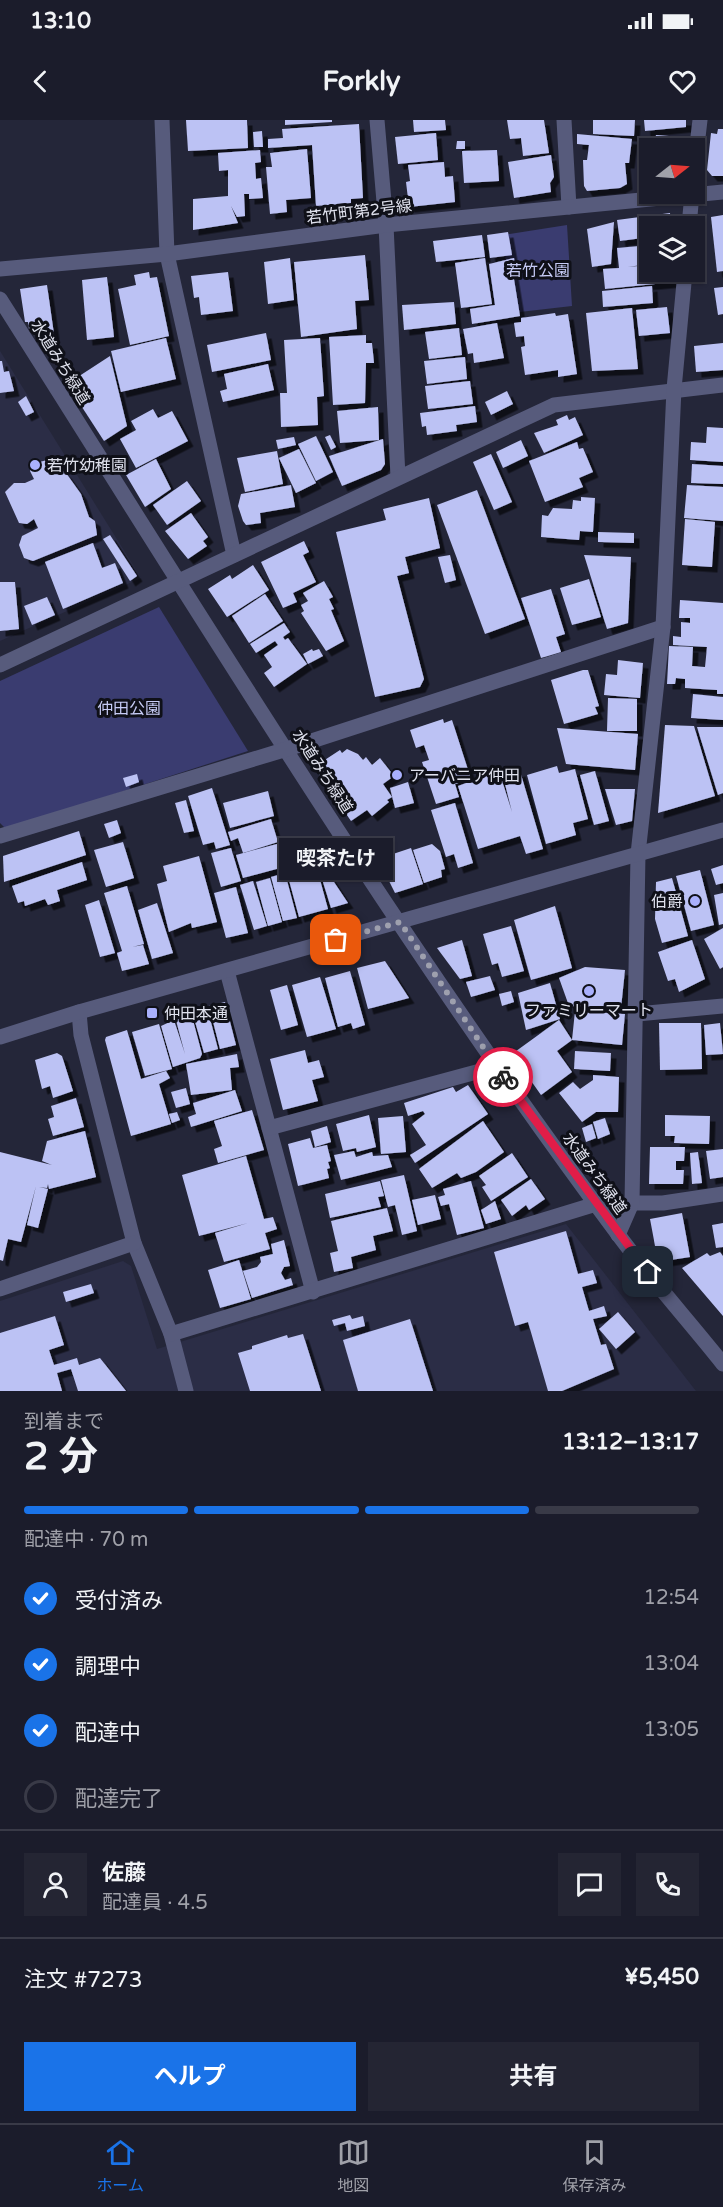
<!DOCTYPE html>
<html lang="ja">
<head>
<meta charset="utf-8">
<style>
  body { margin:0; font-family:"Varela Round","Noto Sans JP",sans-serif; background:#242533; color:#f1f3f6; height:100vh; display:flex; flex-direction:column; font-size:22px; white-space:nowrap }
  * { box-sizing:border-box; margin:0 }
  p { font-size:20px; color:#a0a1a9 }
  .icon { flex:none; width:33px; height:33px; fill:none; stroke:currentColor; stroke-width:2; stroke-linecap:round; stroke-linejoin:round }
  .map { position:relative; height:1271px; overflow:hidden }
  .panel { display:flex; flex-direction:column; background:#1b1c2b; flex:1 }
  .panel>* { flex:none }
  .needle { width:39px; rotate:73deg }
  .controls { position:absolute; left:639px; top:18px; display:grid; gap:12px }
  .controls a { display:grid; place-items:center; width:66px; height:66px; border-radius:0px; background:#1b1c2b; box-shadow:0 2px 4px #0004,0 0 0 2px #393a47; font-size:30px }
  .pin { position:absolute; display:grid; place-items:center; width:51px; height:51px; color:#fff; margin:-26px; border-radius:12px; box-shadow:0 3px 9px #0006 }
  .courier { position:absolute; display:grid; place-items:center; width:60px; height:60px; margin:-30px; border:4px solid #e11d48; border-radius:50%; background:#fff; color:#222; box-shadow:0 2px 8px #0007 }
  .bubble { position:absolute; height:42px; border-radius:0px; background:#1b1c2b; box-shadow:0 2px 4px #0004,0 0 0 2px #393a47; font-size:20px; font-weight:700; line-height:42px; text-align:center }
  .overview em { font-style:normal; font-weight:700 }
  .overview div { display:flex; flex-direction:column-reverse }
  .overview { display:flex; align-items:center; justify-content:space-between; height:102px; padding:0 24px }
  h1 { font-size:39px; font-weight:700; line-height:45px }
  .bar { display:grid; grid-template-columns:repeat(4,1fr); gap:9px 6px; align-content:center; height:72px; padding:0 24px }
  .bar i { height:8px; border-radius:4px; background:#393a47 }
  .bar .current { background:#1a73e8 }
  .bar p { grid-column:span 4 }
  .line { display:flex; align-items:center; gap:15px; padding:0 24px; border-top:2px solid #393a47 }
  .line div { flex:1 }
  .round { display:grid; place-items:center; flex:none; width:63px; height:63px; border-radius:0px; background:#242533 }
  ol { padding:0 24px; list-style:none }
  li { display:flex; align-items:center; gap:18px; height:66px }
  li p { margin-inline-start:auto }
  li .icon { padding:6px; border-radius:50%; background:#1a73e8; color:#fff; stroke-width:4 }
  li:last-child { color:#a0a1a9 }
  li i { width:33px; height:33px; border:3px solid #393a47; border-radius:50% }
  .cta { display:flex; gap:12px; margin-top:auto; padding:12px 24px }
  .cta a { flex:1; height:69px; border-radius:0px; background:#1a73e8; color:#fff; font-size:24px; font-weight:700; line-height:69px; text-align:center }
  .cta a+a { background:#242533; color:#f1f3f6 }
  .status { display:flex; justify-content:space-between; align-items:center; height:42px; padding:0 30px; background:#1b1c2b; direction:ltr }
  .status svg { height:16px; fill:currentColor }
  header { display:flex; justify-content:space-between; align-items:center; height:78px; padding:0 24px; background:#1b1c2b; font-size:27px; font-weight:700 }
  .dock { display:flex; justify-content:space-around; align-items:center; height:84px; border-top:2px solid #393a47; background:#1b1c2b; font-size:16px; color:#a0a1a9 }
  .dock a { display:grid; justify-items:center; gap:3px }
  .dock .current { color:#1a73e8 }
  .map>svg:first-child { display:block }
  .built { fill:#2b2d46 }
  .green { fill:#3a3c70 }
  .building { fill:#bcc2f4; filter:url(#shadow) }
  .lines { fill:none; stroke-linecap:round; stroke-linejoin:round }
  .minor { stroke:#575b7c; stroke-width:15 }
  .tertiary { stroke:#575b7c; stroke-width:15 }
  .done { stroke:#9ea0ae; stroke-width:6; stroke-dasharray:0 10.8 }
  .route { stroke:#e11d48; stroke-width:8 }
  .poi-dot { fill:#a9b0fc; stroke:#0f1018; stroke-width:2 }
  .labels { text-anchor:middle; stroke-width:6; stroke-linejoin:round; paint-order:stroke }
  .street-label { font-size:16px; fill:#dfe1ed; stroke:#0f1018 }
  .park-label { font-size:16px; fill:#c6cbf5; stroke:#0f1018 }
  .poi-label { font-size:16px; fill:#dfe1ed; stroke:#0f1018; text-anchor:start }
</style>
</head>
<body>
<div class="status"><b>13:10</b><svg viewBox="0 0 49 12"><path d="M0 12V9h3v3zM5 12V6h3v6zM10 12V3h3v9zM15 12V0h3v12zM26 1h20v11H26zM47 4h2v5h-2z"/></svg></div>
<header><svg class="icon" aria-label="back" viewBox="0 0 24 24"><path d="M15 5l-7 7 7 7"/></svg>Forkly<svg class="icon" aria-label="heart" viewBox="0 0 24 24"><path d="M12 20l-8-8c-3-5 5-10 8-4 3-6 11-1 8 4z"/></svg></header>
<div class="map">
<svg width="723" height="1271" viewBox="0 0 723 1271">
  <defs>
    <filter id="shadow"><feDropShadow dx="5.5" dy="5.5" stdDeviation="0" flood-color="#0009"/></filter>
  </defs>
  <rect width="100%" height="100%" fill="#242639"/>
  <g class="built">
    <polygon points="0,231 141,458 0,521"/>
    <polygon points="566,1104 696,1271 0,1271 0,1181 123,1141 131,1146 157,1229"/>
  </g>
  <g class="green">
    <polygon points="567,105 572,186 511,193 503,115"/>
    <polygon points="159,487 248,631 6,709 0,703 0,561"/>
  </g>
  <g class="building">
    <polygon points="186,0 247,0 248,28 188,31"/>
    <polygon points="285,0 332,0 332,2 285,5"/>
    <polygon points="413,0 445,0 446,10 414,12"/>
    <polygon points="507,0 544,0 549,33 523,36 521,18 510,19"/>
    <polygon points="593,0 635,0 634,16 593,14"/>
    <polygon points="644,0 686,0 686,7 645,11"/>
    <polygon points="359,4 363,78 351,79 351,83 316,86 312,25 268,28 268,19 283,18 282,9"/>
    <polygon points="718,9 723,9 723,56 712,56 707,50 711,13 717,14"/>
    <polygon points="262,11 263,27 254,27 253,12"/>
    <polygon points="436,13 438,40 398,44 395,17"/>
    <polygon points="577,14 632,19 629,43 625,43 627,64 620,68 587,71 584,66 583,40 587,40 589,25 577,24"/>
    <polygon points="656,15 681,17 682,28 655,28"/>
    <polygon points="457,21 465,21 465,29 456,29"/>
    <polygon points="307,29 311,78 286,80 287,92 270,94 266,47 272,47 270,33"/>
    <polygon points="260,30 261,42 255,43 256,59 261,58 263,78 249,79 249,74 244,74 245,96 237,97 231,86 238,103 193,110 193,79 228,76 228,50 219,51 218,33"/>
    <polygon points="497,30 499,61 464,63 462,31"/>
    <polygon points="551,35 554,57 550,63 551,72 514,78 508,42"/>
    <polygon points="444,42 445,57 453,56 455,82 409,87 406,62 410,61 408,45"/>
    <polygon points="670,93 671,106 650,106 650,117 620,121 617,100"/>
    <polygon points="723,95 723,151 717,152 711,97"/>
    <polygon points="614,102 611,144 592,147 587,109"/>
    <polygon points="508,112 512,135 490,138 487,115"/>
    <polygon points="482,115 485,137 436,142 433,121"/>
    <polygon points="639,126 641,145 628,147 650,145 650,152 674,152 675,162 605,169 603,149 619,148 617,128"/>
    <polygon points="365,135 369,180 355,181 357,209 301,217 294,142"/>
    <polygon points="290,138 294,180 268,184 264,142"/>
    <polygon points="485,138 492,184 461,188 455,143"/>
    <polygon points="514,138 515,146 512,147 520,196 472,204 470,189 495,185 489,144"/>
    <polygon points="149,152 150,158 157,157 169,216 130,225 118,169 136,165 134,155"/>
    <polygon points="228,152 233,191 201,195 199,177 194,178 191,156"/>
    <polygon points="107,157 114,217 87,220 82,160"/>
    <polygon points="47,165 54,214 41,216 40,207 29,209 28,202 25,202 20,169"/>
    <polygon points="652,166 653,183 603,187 602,171"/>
    <polygon points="723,167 723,194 718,195 714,168"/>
    <polygon points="454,182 456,204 404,210 402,185"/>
    <polygon points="667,187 670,213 639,216 636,190"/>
    <polygon points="632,188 638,249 592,251 586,193"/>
    <polygon points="555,193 556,196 568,194 577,254 558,257 558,250 525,255 521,227 525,226 524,216 516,217 514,203 521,202 521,198"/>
    <polygon points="497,203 504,238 474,243 473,233 468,234 463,209"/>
    <polygon points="459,208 462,235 429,239 425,212"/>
    <polygon points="266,213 271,240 212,252 207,225"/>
    <polygon points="366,215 366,223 372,223 374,243 366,243 365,283 333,285 329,217"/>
    <polygon points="166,218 176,259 121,272 111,231"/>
    <polygon points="320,218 324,276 317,277 318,305 281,307 280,273 287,273 284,220"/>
    <polygon points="723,223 723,250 696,252 694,226"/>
    <polygon points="110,236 127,306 104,321 67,264"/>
    <polygon points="465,237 467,259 427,264 424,241"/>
    <polygon points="0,241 2,241 4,252 9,251 14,271 0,273"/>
    <polygon points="268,244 274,270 223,282 220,271 227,269 224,254"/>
    <polygon points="470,261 473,284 428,289 425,266"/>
    <polygon points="507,271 513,284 491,295 485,282"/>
    <polygon points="26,276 34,292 26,296 18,282"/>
    <polygon points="475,286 477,302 456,305 457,311 427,315 426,306 422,307 420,293"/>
    <polygon points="378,287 379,320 340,323 337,291"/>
    <polygon points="153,289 158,298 172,291 188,321 136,348 120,319 136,310 131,301"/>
    <polygon points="567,295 569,300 575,297 583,315 544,333 534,313 558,305 556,300"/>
    <polygon points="707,307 723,308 723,342 690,340 691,322 706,323"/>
    <polygon points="330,315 336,327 331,330 325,317"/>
    <polygon points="316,316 333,352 316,361 298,324"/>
    <polygon points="294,317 296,325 278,329 276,320"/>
    <polygon points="383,319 385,344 381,350 342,366 329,336"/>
    <polygon points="521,320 528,336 503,348 496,332"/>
    <polygon points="577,322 579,329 583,328 593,352 579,358 583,367 545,382 529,341"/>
    <polygon points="299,329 316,363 296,373 279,338"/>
    <polygon points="277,331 283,364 245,372 237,338"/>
    <polygon points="491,334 512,382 494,390 473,342"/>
    <polygon points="156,339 171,369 145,387 126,355"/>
    <polygon points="47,340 66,353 81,374 89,397 95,401 97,415 33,441 24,438 19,425 22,416 38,408 34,399 27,404 19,403 5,372 14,363 25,363 34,359 30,351 32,344"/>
    <polygon points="692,344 723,346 723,364 691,363"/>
    <polygon points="187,361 201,381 167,405 153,385"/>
    <polygon points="291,365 295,387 260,393 261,403 246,405 243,401 238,386 241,374"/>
    <polygon points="687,365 723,367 723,401 684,398"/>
    <polygon points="477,370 525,499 485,514 437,385"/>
    <polygon points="581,377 595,378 593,412 580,411 579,420 541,417 542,395 548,396 553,388 572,389 573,380 581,381"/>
    <polygon points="429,378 440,428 405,437 409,453 397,456 424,559 420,567 375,577 336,412 386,400 383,389"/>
    <polygon points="191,393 208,417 203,421 207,426 188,439 165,411"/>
    <polygon points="685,399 715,402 712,447 682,445"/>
    <polygon points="598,412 634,413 634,423 598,422"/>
    <polygon points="110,415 137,456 130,461 103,419"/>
    <polygon points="304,421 309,432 303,435 316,462 293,473 297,482 283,488 261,442"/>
    <polygon points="93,423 102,448 115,443 123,463 63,489 45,442"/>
    <polygon points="450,435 456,460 445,463 438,437"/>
    <polygon points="584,435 631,437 628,503 607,509"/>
    <polygon points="253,445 269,470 227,497 208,469 230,455 232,459"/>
    <polygon points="589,459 601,497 572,505 560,468"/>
    <polygon points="324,461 333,477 329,479 334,489 331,490 344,521 326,531 301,493 304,491 301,485 308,481 303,473"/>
    <polygon points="0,462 15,462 19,509 0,511"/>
    <polygon points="551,469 565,514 556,517 561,532 541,538 521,478"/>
    <polygon points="265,474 283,501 249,523 232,496"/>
    <polygon points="47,477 55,495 32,505 24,486"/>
    <polygon points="680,480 723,483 723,574 717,574 717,570 685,568 685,559 676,558 675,564 667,564 669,526 693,527 692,546 705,547 707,527 673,525 673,516 681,517 681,502 690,503 690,498 679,498"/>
    <polygon points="284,503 290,512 283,517 285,520 288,518 307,544 274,567 264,553 272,547 264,535 278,525 275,521 256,533 250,524"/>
    <polygon points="312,529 313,531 319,529 323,536 308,544 303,534"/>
    <polygon points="618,540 643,543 640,578 604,575 606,554 617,555"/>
    <polygon points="583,550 588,550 599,586 595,587 598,594 564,604 551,560"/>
    <polygon points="693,574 723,577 723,600 691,598"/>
    <polygon points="608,578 637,579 637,611 607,611"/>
    <polygon points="443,599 444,603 452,600 471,659 455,664 459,677 436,684 422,642 429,640 424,625 416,628 410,610"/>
    <polygon points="665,605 694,606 715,676 658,693"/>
    <polygon points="697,607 723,607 723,673 718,675"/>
    <polygon points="557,608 638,614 635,650 566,644"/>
    <polygon points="347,629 358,634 363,640 366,637 372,645 380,638 394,656 383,664 392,677 387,680 389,682 372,696 367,690 351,701 314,647 340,630 342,633"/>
    <polygon points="557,646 559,653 575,649 588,699 573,703 576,715 546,724 527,655"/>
    <polygon points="499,651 512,692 503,656 520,651 543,729 526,734 520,716 478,729 458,666"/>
    <polygon points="595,651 609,701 594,705 580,655"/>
    <polygon points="137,654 139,662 126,667 123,658"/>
    <polygon points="408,662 414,683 395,688 390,668"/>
    <polygon points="212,668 230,725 216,729 214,722 203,725 188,676"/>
    <polygon points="605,669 635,669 632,701 616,705"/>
    <polygon points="268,671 274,696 230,708 223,683"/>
    <polygon points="186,680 194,711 184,713 175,683"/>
    <polygon points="455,683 473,743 458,748 454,734 446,737 431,690"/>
    <polygon points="271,699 278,722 243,733 238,718 231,721 228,712"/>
    <polygon points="117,700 121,713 109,718 104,704"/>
    <polygon points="79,711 86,735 4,762 3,736"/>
    <polygon points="288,721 295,744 243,758 236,735"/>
    <polygon points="123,722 134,758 106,767 94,730"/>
    <polygon points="432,724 440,731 445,749 441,750 442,757 424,763 413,730"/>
    <polygon points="231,728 241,761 221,767 211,733"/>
    <polygon points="411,728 423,764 395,773 378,739"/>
    <polygon points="199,736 217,802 192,808 191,803 169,812 157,764 167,761 163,746"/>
    <polygon points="82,742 87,760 57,770 60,781 48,785 45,779 25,786 24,781 18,783 12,766"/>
    <polygon points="322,744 348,783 331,788 318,746"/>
    <polygon points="316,745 328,789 299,797 287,753"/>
    <polygon points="723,745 723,763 716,765 711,749"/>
    <polygon points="700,750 714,805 691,811 676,756"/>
    <polygon points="285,753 297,798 283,801 271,757"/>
    <polygon points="270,758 282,802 268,806 256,762"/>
    <polygon points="672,758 688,816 662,823 655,799 656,762"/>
    <polygon points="253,761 267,806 254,810 240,765"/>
    <polygon points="127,766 144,824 132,827 143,825 149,844 122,851 117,833 122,831 104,773"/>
    <polygon points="236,767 248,813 226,818 214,773"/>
    <polygon points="723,773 723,804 719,805 714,775"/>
    <polygon points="99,780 115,833 100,837 85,785"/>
    <polygon points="157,783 173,833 152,839 138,790"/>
    <polygon points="555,786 572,848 531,860 514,800"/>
    <polygon points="511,806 524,851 502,857 498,843 492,845 483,814"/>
    <polygon points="723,808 723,847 720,849 704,819"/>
    <polygon points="462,820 472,856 460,859 437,828"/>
    <polygon points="692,820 705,859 679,872 675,859 668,861 658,832"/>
    <polygon points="385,841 409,878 368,889 357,848"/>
    <polygon points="585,847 625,850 621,888 569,886 559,858"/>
    <polygon points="350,851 365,905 353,909 351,903 338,907 325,858"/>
    <polygon points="490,856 495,870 471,877 466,862"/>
    <polygon points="320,857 336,909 307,917 292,865"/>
    <polygon points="550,863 560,899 526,910 518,873"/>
    <polygon points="287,865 298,905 281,910 270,870"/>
    <polygon points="511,871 514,882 502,886 499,874"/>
    <polygon points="225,882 236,925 220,929 209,886"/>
    <polygon points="207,887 218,929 204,933 192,891"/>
    <polygon points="190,889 202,934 200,938 173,947 161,906 174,900 185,934 174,893"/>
    <polygon points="575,891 625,894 622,925 572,920 557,931 572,952 541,975 512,934 559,900 572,920"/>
    <polygon points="659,903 701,903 702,949 660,950"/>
    <polygon points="720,903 723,934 706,935 704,905"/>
    <polygon points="159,904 172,949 145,956 132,912"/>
    <polygon points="127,910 141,959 166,951 170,958 159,964 171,1004 131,1016 105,920 106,917"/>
    <polygon points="305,930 308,943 319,940 324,957 312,960 318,981 283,990 270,939"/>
    <polygon points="575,931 611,933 610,951 574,949"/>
    <polygon points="57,933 62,936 73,971 53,978 50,966 42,969 35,940"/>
    <polygon points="237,934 239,947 230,948 232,970 191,975 186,944"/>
    <polygon points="593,955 619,957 618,992 596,992 582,1002 559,973 573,962 580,969 593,960"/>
    <polygon points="468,965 488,994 415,1043 410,1035 426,1025 412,1004 425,994 423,991 408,996 404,983 453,967 456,972"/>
    <polygon points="186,968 190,984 176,988 171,972"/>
    <polygon points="235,970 242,991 191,1007 188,997 196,994 193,983"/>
    <polygon points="76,978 84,1007 53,1016 48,999 54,997 51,986"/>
    <polygon points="252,990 264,1030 218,1043 214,1029 222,1026 214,1001"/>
    <polygon points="177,992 180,1000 172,1003 169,994"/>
    <polygon points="369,995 376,1027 357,1032 356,1028 343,1031 336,1004"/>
    <polygon points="665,995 710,996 709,1024 674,1023 675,1016 665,1016"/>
    <polygon points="403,996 406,1032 381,1034 378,998"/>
    <polygon points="605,998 610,1014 598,1019 593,1002"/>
    <polygon points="483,1001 504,1032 476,1052 461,1058 457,1053 432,1068 419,1049"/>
    <polygon points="592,1004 596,1018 586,1022 582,1008"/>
    <polygon points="327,1006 331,1022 315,1027 311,1011"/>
    <polygon points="85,1011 96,1057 49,1069 48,1064 47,1068 39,1067 48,1069 38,1108 27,1105 36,1066 21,1122 8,1119 3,1141 0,1140 0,1032 52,1045 42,1041 47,1021"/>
    <polygon points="310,1018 313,1028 327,1025 331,1041 328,1042 330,1048 327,1049 329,1058 298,1066 288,1024"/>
    <polygon points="650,1027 685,1027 684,1041 676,1041 676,1050 684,1050 683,1064 649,1064"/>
    <polygon points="723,1029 723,1057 710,1059 706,1031"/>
    <polygon points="354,1031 356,1037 372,1032 373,1036 388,1035 392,1047 341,1060 334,1035"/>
    <polygon points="698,1032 702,1063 692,1064 690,1033"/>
    <polygon points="512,1033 528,1057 491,1081 482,1067 486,1065 479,1056"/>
    <polygon points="246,1036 264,1099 273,1097 277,1109 265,1113 270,1129 224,1142 215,1113 248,1103 199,1116 182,1055"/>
    <polygon points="404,1055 417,1111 402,1115 395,1085 388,1087 381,1060"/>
    <polygon points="531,1059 545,1079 529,1090 526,1085 512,1096 501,1080"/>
    <polygon points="380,1061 384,1076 378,1077 381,1087 330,1098 325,1074"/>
    <polygon points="471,1061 484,1108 457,1115 449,1084 441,1086 438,1077 445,1075 443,1069"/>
    <polygon points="435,1075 441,1099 418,1105 412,1080"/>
    <polygon points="495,1081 501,1099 486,1104 481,1090"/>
    <polygon points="387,1088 393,1111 373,1116 376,1130 351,1137 353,1148 334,1152 330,1133 338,1131 331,1101"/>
    <polygon points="682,1093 690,1137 658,1142 650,1099"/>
    <polygon points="723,1103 723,1127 716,1128 712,1105"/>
    <polygon points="566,1111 578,1154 593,1150 597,1163 582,1167 589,1191 604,1186 607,1196 593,1199 601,1225 606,1224 614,1249 562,1271 548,1271 528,1202 515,1206 494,1132"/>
    <polygon points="284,1120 290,1146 284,1147 281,1153 285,1160 291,1158 293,1165 252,1178 243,1151 257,1147 261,1142 260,1137 273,1134 271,1124"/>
    <polygon points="720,1132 723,1136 723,1196 682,1148 707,1133 710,1136"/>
    <polygon points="239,1140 251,1179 220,1188 208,1150"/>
    <polygon points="91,1164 94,1173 66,1182 63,1172"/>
    <polygon points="618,1192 635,1212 616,1229 599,1209"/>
    <polygon points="350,1195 352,1199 363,1196 365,1206 347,1211 345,1203 334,1206 332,1200"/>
    <polygon points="55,1196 64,1225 49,1230 54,1245 77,1238 79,1245 100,1238 126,1271 78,1271 71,1249 57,1253 62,1271 0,1271 0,1213"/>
    <polygon points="410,1199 433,1271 358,1271 343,1220"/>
    <polygon points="303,1214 321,1271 250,1271 238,1233 252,1229 252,1226 287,1215 288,1218"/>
  </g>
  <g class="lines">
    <g class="minor">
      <polyline points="162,0 167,134 234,435"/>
      <polyline points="377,0 386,105 398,357"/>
      <polyline points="564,0 569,87"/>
      <polyline points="694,51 700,0"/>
      <polyline points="689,106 692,74"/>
      <polyline points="0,149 167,134 386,105 723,72"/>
      <path d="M0 179C200 494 394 814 617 1113 650 1158 688 1200 723 1244"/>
      <polyline points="0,545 554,285 723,265"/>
      <polyline points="0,716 287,629 663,507"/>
      <polyline points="227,851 313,1172"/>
      <polyline points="79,892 81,915 134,1123 171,1214 186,1271"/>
      <polyline points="637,894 723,886"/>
      <polyline points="269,1008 495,947"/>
      <polyline points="632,1083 663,1083 723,1074"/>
      <polyline points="618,1115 632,1083 638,734 663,507 674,269 685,152"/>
      <polyline points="0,1169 134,1123"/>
      <polyline points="171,1214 596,1084"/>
    </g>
    <polyline class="tertiary" points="0,917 79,892 723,710"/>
  </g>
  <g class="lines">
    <polyline class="done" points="336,820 400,802 503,957"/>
    <polyline class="route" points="503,957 648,1152"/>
  </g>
  <g class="poi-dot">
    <circle cx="35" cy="345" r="6"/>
    <circle cx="397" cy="655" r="6"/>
    <circle cx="695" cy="781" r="6"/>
    <circle cx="589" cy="871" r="6"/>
    <rect x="146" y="887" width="12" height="12" rx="3"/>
  </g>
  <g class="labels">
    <g class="street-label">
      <text transform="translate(359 91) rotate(-7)" y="6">若竹町第2号線</text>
      <text transform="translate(61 242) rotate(58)" y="6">水道みち緑道</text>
      <text transform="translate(323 651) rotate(57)" y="6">水道みち緑道</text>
      <text transform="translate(595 1053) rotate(54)" y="6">水道みち緑道</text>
    </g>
    <g class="park-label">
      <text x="538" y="156">若竹公園</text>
      <text x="129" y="594">仲田公園</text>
    </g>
    <g class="poi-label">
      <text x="47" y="351">若竹幼稚園</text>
      <text x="409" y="661">アーバニア仲田</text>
      <text x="683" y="787" text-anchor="end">伯爵</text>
      <text x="589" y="896" text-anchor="middle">ファミリーマート</text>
      <text x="164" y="899">仲田本通</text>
    </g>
  </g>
</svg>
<div class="controls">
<a><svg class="needle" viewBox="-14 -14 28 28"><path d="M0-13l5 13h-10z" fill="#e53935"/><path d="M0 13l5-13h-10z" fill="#a0a1a9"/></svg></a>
<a><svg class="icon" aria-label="layers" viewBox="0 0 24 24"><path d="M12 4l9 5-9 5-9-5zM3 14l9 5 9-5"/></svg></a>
</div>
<div class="pin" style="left:336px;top:820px;background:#ea580c"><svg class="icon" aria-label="bag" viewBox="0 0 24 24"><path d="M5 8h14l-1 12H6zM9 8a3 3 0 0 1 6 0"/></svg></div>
<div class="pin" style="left:648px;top:1152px;background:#1f2937"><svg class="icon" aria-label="home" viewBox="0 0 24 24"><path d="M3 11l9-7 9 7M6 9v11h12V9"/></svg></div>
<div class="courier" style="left:503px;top:957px"><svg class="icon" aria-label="bike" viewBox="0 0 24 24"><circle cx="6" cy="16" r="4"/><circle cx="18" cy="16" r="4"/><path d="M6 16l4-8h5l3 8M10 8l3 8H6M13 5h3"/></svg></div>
<div class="bubble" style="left:279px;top:718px;width:114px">喫茶たけ</div>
</div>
<section class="panel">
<div class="overview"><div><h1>2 分</h1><p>到着まで</p></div><em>13:12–13:17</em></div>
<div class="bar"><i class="current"></i><i class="current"></i><i class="current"></i><i></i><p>配達中 · 70 m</p></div>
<ol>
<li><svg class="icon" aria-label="check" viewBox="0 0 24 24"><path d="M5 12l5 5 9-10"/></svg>受付済み<p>12:54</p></li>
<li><svg class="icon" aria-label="check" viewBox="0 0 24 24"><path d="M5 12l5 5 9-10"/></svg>調理中<p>13:04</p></li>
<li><svg class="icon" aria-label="check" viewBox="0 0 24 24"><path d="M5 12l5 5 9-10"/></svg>配達中<p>13:05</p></li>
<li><i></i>配達完了</li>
</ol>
<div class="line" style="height:108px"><a class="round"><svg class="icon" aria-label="person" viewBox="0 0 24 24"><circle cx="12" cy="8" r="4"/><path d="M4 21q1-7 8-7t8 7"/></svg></a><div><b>佐藤</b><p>配達員 · 4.5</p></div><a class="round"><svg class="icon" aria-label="chat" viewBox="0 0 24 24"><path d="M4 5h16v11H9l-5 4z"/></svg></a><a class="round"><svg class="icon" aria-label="phone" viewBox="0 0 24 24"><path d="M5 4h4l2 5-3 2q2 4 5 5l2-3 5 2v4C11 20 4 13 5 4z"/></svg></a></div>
<div class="line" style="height:78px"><div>注文 #7273</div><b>¥5,450</b></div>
<div class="cta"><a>ヘルプ</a><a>共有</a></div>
</section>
<nav class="dock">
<a class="current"><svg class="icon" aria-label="home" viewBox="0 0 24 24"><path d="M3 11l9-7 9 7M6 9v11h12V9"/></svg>ホーム</a>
<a><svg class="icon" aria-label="map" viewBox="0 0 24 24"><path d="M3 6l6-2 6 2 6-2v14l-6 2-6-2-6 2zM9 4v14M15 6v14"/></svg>地図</a>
<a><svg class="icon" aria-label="saved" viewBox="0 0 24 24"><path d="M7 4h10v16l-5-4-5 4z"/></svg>保存済み</a>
</nav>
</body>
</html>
